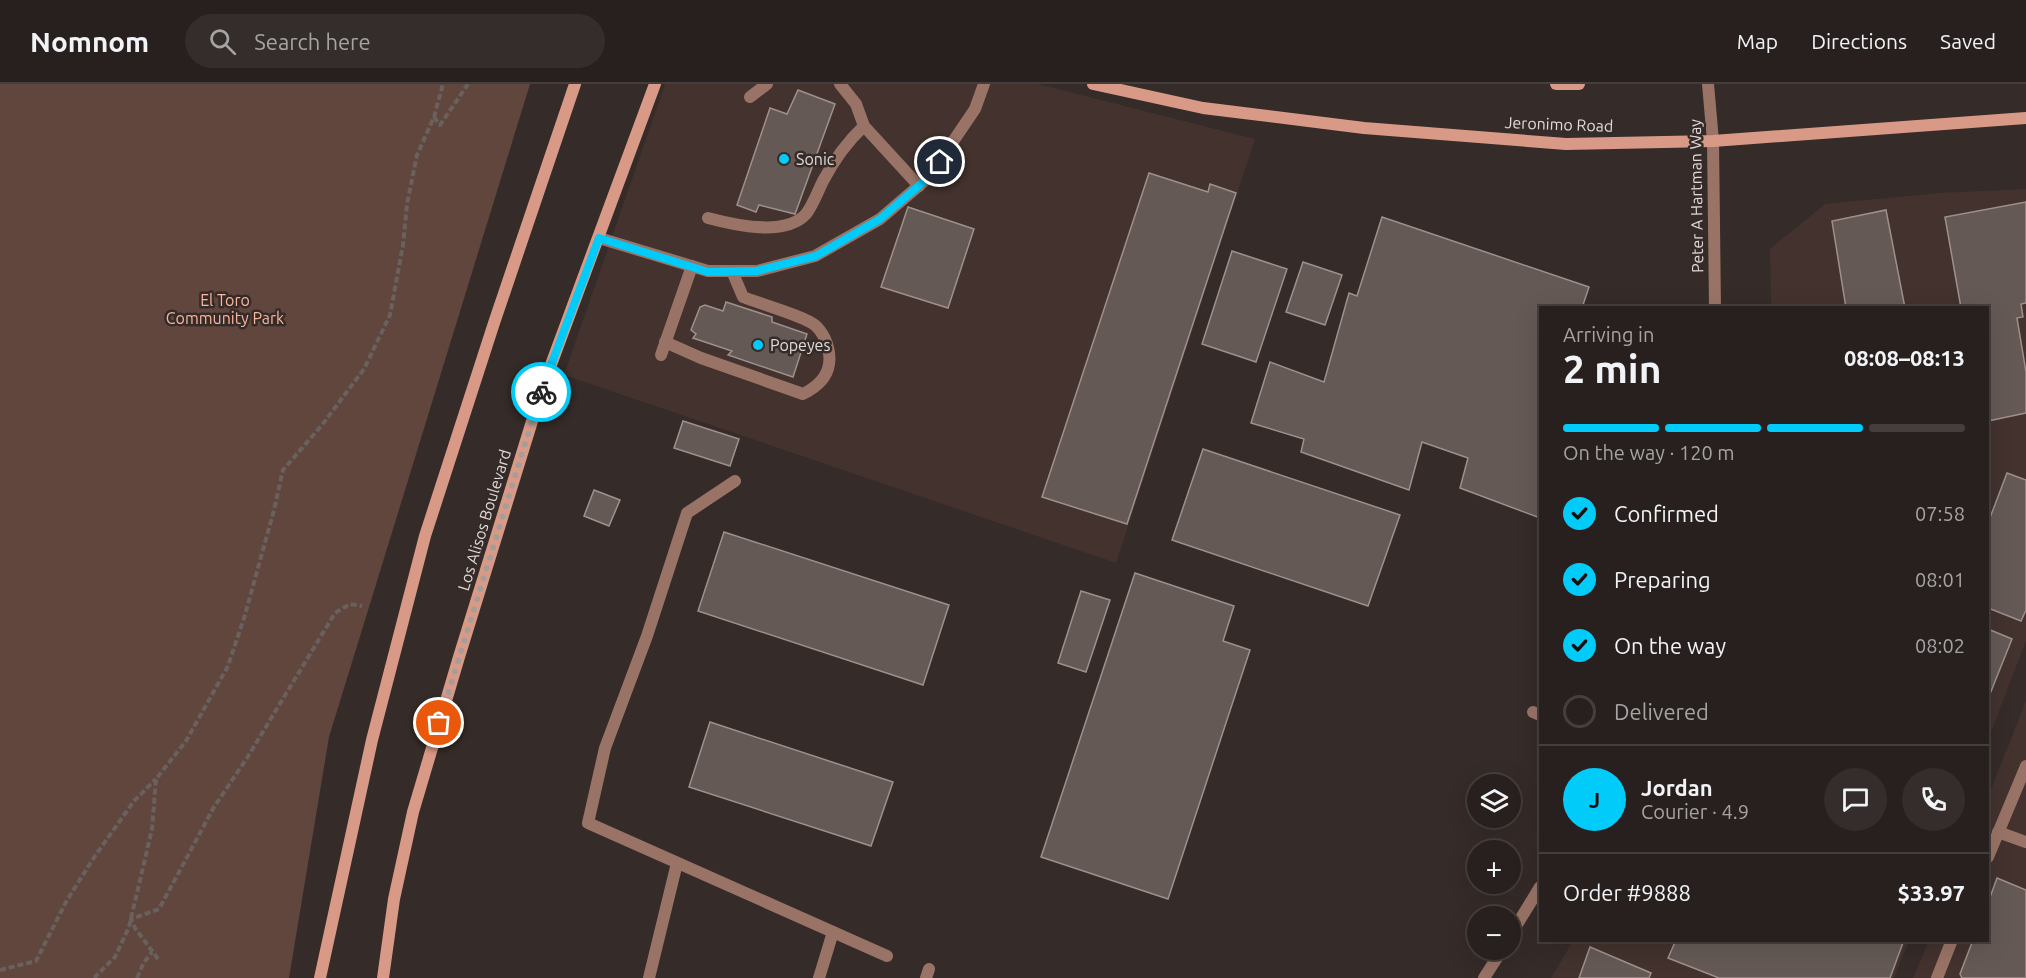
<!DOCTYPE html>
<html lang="en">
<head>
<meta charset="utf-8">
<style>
  body { margin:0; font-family:Ubuntu,sans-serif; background:#342d2b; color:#f1f3f6; height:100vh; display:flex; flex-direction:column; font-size:22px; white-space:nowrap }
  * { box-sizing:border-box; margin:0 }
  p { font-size:20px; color:#a5a3a4 }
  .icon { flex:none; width:33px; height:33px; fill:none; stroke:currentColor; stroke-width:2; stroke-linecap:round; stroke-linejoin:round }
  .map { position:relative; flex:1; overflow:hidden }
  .sheet { position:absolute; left:1539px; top:222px; width:450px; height:636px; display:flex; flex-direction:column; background:#28201e; border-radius:0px; box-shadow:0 6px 24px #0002,0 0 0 2px #443e3c }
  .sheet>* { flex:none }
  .tools { position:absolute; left:1467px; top:690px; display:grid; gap:12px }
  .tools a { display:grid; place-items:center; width:54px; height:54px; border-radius:50%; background:#28201e; box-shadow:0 6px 24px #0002,0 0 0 2px #443e3c; font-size:30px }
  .pin { position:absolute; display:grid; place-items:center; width:51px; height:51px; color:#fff; margin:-26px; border:3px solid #fff; border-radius:50%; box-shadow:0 2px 6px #0007 }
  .courier { position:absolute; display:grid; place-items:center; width:60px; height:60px; margin:-30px; border:4px solid #01cbf9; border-radius:50%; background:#fff; color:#222; box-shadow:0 2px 8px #0007 }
  .overview em { font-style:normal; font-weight:700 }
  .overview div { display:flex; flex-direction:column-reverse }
  .overview { display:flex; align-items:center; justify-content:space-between; height:102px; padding:0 24px }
  h1 { font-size:39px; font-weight:700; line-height:45px }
  .bar { display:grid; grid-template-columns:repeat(4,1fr); gap:9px 6px; align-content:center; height:72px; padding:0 24px }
  .bar i { height:8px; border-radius:4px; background:#443e3c }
  .bar .current { background:#01cbf9 }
  .bar p { grid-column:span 4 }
  .line { display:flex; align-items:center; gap:15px; padding:0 24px; border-top:2px solid #443e3c }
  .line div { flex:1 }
  .round { display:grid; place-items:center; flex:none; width:63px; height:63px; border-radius:32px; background:#342d2b }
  ol { padding:0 24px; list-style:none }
  li { display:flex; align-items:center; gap:18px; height:66px }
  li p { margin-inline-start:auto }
  li .icon { padding:6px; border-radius:50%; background:#01cbf9; color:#111; stroke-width:4 }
  li:last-child { color:#a5a3a4 }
  li i { width:33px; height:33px; border:3px solid #443e3c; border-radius:50% }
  header { display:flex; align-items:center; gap:36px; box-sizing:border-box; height:84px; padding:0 30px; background:#28201e; border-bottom:2px solid #443e3c }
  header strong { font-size:28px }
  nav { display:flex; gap:33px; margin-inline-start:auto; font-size:21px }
  .search { width:420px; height:54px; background:#342d2b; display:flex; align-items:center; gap:15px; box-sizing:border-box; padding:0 21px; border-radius:33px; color:#a5a3a4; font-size:22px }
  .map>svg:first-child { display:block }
  .built { fill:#43322d }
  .green { fill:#61463d }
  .building { fill:#645955; stroke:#9e918d; stroke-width:1.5 }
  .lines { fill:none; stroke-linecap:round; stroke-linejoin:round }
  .path { stroke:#6a615f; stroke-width:4; stroke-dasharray:6 3; stroke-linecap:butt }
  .service { stroke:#9a7367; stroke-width:12 }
  .tertiary { stroke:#9a7367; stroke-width:12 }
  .secondary { stroke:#d89a86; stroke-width:12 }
  .done { stroke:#a59d9a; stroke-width:6; stroke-dasharray:0 10.8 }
  .route { stroke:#01cbf9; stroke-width:8 }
  .poi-dot { fill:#01cbf9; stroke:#352b28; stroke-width:2 }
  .labels { text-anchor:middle; stroke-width:5; stroke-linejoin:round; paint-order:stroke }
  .street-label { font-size:16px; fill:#e1dad8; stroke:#352b28 }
  .poi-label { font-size:16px; fill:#e1dad8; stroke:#352b28; text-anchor:start }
  .park-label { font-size:16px; fill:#fbb59e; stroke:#352b28 }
</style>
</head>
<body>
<header>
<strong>Nomnom</strong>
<div class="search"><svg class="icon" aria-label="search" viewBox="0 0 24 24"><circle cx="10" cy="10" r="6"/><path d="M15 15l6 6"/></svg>Search here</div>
<nav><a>Map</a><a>Directions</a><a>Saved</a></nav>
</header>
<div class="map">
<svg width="2026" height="894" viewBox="0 0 2026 894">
  <rect width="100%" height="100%" fill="#352b28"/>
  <g class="built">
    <polygon points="665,0 1038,0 1255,55 1116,479 564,291"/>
    <polygon points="2026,105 2026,557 1988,656 1988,224 1771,223 1770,165 1825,120 1938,109"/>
    <polygon points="2026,617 2026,894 1913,894 1929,857 1988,856 1988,713"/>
    <polygon points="1573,857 1909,857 1894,894 1551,894"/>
  </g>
  <polygon class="green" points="0,0 530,0 329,653 289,894 0,894"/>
  <g class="building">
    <polygon points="798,6 835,20 795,130 759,121 756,128 737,121 770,24 787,30"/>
    <polygon points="1149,89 1208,108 1210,100 1236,109 1127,440 1042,413"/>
    <polygon points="2026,118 2026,219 2021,220 2023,233 2017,234 2026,288 2026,329 1988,337 1988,224 1961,224 1945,133"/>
    <polygon points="908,123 974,145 948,224 881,203"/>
    <polygon points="1886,126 1905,224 1846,224 1832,137"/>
    <polygon points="1382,133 1589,203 1582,224 1540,224 1540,434 1460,404 1468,374 1422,358 1409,406 1301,368 1304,355 1251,339 1270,278 1324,298 1349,209 1357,212"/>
    <polygon points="1232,167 1287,185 1256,278 1202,260"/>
    <polygon points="1303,178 1342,191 1325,241 1286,228"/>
    <polygon points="726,218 772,233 772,238 807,250 793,293 728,271 732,267 693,254 696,250 691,246 700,223 705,221 723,227"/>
    <polygon points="683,337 739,355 730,382 674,364"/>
    <polygon points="1203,365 1400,431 1368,522 1172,456"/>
    <polygon points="2007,389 2026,396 2026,526 2021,537 1988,524 1988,439"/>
    <polygon points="594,406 620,416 609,442 584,432"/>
    <polygon points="724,448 949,521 923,601 698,527"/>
    <polygon points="1135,489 1234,522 1223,557 1250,566 1168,815 1041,773"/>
    <polygon points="1081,507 1110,516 1086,588 1058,579"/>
    <polygon points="1988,545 2012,555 1988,615"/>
    <polygon points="710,638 893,698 871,762 689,703"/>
    <polygon points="1997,794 2026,806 2026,894 1962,894 1960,890 1973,856 1988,856 1988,819"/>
    <polygon points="1676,856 1904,856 1890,894 1719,894 1668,874"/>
    <polygon points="1590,863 1651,889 1649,894 1579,894"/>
  </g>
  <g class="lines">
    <g class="path">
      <polyline points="434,33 440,41 468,0"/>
      <polyline points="158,875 135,844 131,835 159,825 214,723 247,674 335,529 350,520 362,522"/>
      <polyline points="0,886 36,877 67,816 95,772 134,717 156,695"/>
      <polyline points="94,894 115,873 129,843 152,745 156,695 186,657 228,582 245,531 274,426 283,386 322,341 364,285 390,231 403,161 407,120 417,71 434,33 443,0"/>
      <polyline points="137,894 143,880 152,868"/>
    </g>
    <g class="service">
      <polyline points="840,0 856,20 864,42 919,102"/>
      <polyline points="750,13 767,0"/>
      <path d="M708 134C734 141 785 153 806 130 813 121 818 107 823 97 834 76 847 58 864 42"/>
      <polyline points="599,154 708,187 757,187 815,172 880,135 929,93 975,25 984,0"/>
      <path d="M665 258 701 274 803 310C815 304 827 295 829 280 831 267 826 252 816 242 807 233 758 219 743 213L732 187"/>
      <polyline points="661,271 692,182"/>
      <polyline points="735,397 687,429 647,552 605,664 588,739 887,872"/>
      <polyline points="1533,628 1540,631"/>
      <polyline points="1998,748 2026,758"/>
      <polyline points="1988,773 2026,682"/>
      <polyline points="649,894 677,779"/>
      <polyline points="819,894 833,848"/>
      <polyline points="926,894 929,885"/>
      <polyline points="1937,894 1952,856"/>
    </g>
    <g class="tertiary">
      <polyline points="1708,0 1713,57 1715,224"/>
      <polyline points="1510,852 1540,803"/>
      <polyline points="1484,894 1502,866"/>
    </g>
    <g class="secondary">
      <polyline points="1093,0 1203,24 1364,44 1566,60 1713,57 2026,34"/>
      <polyline points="1556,0 1579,0"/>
      <polyline points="320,894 372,656 425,452 494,239 575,0"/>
      <polyline points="383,894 394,815 413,728 459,573 542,305 655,0"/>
    </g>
  </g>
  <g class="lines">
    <polyline class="done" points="439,639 541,308"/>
    <polyline class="route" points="541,308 599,154 708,188 757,187 816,172 880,135 929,93 940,78"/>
  </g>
  <g class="poi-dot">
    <circle cx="784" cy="75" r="6"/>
    <circle cx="758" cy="261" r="6"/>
  </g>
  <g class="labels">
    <g class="street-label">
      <text transform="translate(1559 40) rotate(2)" y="6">Jeronimo Road</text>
      <text transform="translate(1696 112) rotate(-91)" y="6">Peter A Hartman Way</text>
      <text transform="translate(484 436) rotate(-73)" y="6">Los Alisos Boulevard</text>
    </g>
    <g class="poi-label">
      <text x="796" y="81">Sonic</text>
      <text x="770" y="267">Popeyes</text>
    </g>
    <g class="park-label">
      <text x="225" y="222">El Toro<tspan x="225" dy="18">Community Park</tspan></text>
    </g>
  </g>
</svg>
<div class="tools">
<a><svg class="icon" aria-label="layers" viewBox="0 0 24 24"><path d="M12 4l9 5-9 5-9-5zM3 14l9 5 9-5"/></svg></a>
<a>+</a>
<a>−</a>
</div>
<div class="pin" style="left:439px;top:639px;background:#ea580c"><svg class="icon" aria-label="bag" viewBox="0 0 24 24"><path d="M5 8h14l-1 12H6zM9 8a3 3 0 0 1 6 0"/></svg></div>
<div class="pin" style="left:940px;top:78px;background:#1f2937"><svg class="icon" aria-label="home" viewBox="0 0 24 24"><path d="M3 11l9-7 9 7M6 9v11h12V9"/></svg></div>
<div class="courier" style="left:541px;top:308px"><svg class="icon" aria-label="bike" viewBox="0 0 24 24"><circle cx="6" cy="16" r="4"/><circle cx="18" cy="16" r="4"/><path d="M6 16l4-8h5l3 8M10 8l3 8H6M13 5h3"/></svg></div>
<section class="sheet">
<div class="overview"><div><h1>2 min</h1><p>Arriving in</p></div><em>08:08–08:13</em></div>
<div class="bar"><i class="current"></i><i class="current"></i><i class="current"></i><i></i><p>On the way · 120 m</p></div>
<ol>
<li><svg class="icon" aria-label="check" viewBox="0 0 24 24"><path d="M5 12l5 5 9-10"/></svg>Confirmed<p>07:58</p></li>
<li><svg class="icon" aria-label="check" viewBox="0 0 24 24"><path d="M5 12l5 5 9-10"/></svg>Preparing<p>08:01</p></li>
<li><svg class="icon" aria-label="check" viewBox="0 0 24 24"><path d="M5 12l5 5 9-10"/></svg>On the way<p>08:02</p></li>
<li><i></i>Delivered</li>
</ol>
<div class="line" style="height:108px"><b class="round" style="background:#01cbf9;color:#111">J</b><div><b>Jordan</b><p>Courier · 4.9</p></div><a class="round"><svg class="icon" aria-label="chat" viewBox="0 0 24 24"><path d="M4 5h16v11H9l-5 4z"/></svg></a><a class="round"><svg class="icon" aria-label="phone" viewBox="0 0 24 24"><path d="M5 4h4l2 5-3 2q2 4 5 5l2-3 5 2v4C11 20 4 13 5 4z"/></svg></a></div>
<div class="line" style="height:78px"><div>Order #9888</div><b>$33.97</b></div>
</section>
</div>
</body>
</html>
